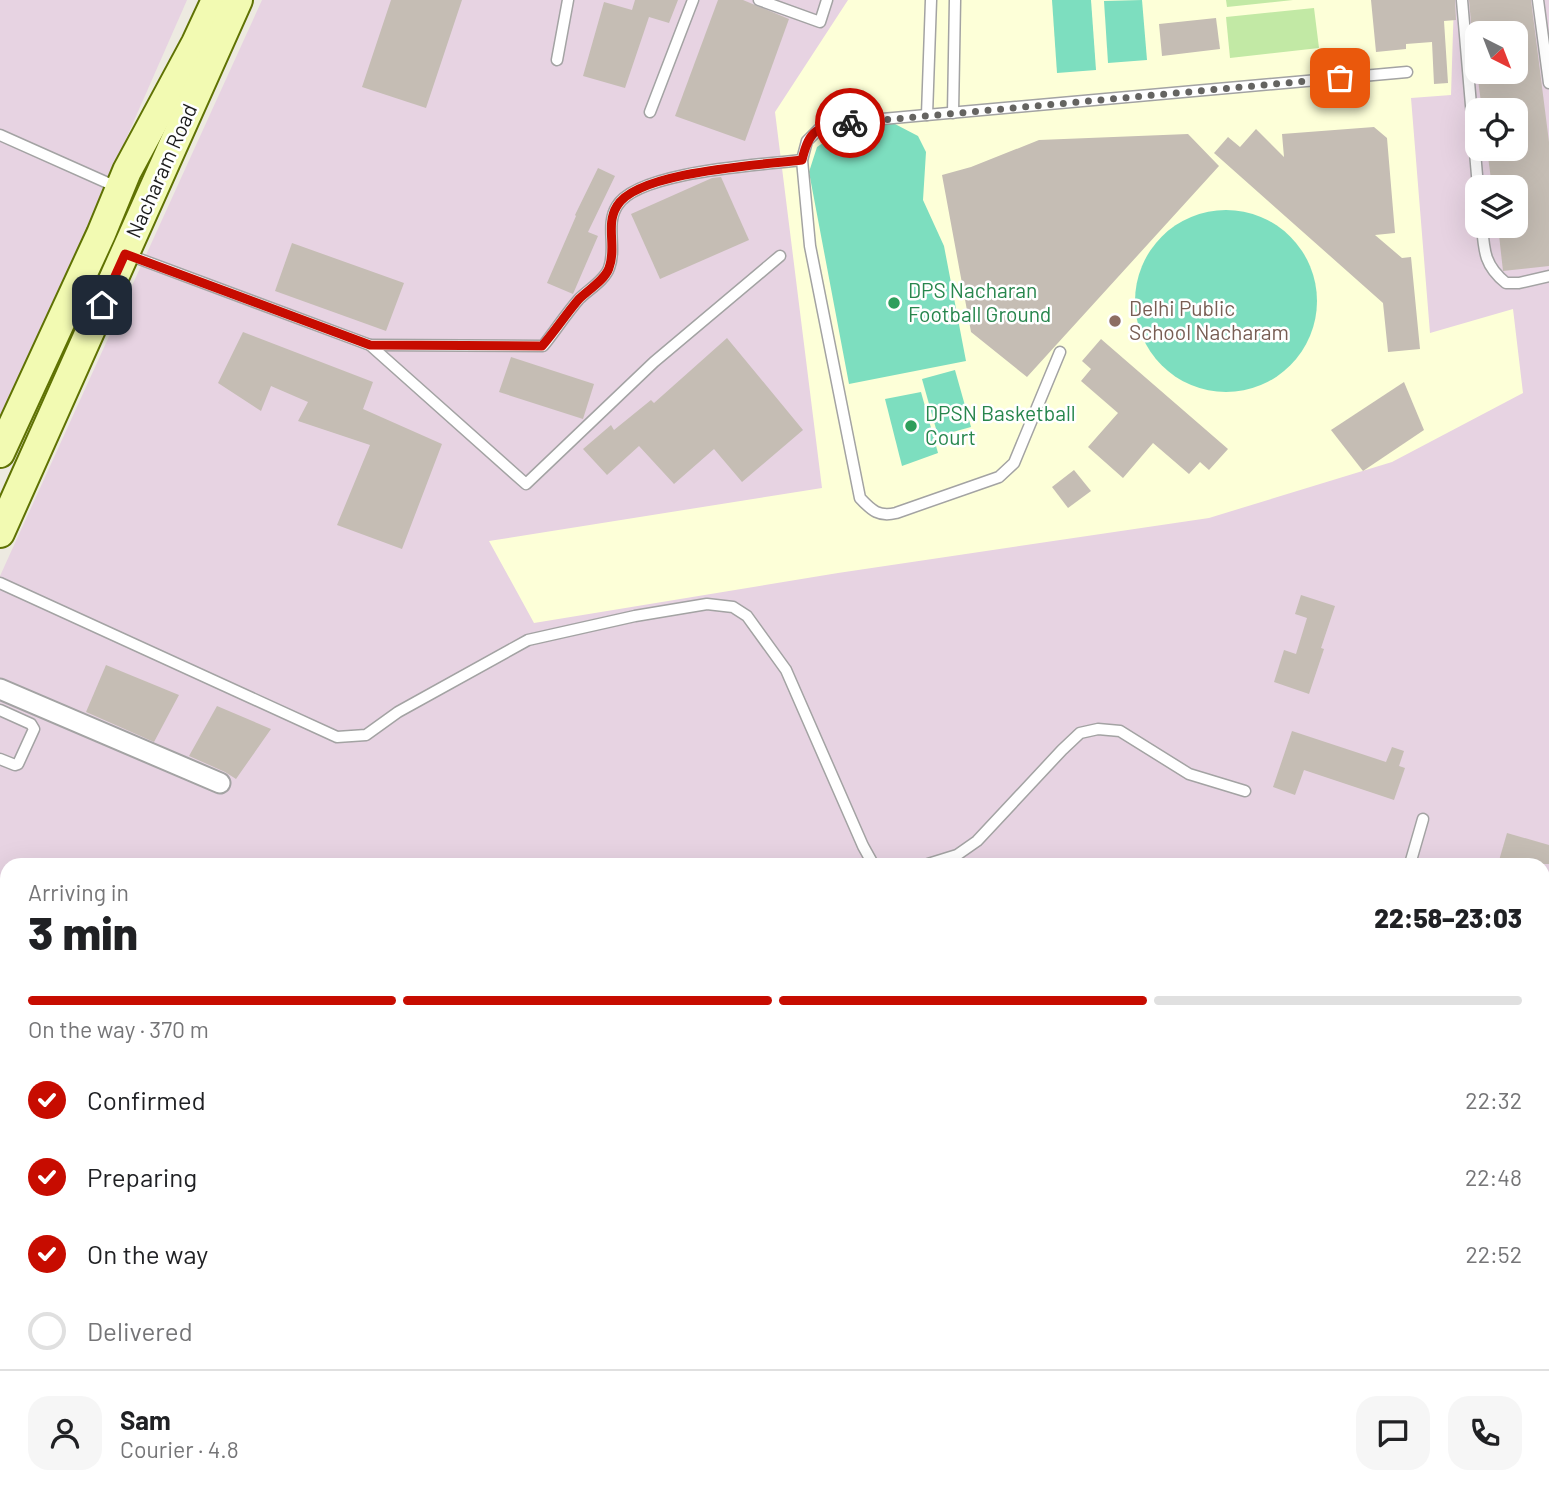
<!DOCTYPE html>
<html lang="en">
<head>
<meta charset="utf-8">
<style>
  body { margin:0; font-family:Barlow,sans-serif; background:#f6f6f6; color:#202124; height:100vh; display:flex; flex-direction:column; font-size:26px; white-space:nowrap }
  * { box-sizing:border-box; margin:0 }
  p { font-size:23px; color:#757577 }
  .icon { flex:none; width:38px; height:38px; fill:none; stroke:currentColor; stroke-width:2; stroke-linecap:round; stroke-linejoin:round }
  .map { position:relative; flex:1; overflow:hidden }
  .sheet { position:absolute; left:0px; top:858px; width:1550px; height:653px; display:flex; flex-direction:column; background:#fff; border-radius:21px 21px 0 0; box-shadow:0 7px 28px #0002 }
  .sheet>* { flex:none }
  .needle { width:46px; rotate:138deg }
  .tools { position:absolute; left:1465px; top:21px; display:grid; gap:14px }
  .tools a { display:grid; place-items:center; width:63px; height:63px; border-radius:14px; background:#fff; box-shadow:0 7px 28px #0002; font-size:35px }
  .pin { position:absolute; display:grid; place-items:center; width:60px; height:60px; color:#fff; margin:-30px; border-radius:14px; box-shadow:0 4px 10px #0006 }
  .courier { position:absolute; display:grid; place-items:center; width:70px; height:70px; margin:-35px; border:5px solid #c70c00; border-radius:50%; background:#fff; color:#222; box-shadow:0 2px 9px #0007 }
  .overview em { font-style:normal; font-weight:800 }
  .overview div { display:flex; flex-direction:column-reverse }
  .overview { display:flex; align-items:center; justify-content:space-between; height:119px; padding:0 28px }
  h1 { font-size:46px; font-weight:800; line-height:52px }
  .bar { display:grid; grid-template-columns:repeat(4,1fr); gap:10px 7px; align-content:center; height:84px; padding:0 28px }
  .bar i { height:9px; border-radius:5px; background:#e0e0e0 }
  .bar .on { background:#c70c00 }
  .bar p { grid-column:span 4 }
  .line { display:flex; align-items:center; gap:18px; padding:0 28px; border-top:2px solid #e0e0e0 }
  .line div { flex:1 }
  .round { display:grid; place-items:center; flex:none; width:74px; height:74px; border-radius:21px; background:#f6f6f6 }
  ol { padding:0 28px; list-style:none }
  li { display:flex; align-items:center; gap:21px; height:77px }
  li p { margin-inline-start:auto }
  li .icon { padding:7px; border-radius:50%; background:#c70c00; color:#fff; stroke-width:4 }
  li:last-child { color:#757577 }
  li i { width:38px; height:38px; border:4px solid #e0e0e0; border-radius:50% }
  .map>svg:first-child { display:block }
  .industrial { fill:#e7d3e2; fill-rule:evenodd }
  .education { fill:#fdffd8 }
  .grass { fill:#c2e9a5 }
  .pitch { fill:#7ddebf }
  .building { fill:#c5bdb4 }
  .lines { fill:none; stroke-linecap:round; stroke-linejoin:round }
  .service-casing { stroke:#a3a3a3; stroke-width:13 }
  .minor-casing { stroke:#a3a3a3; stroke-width:23 }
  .secondary-casing { stroke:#5f7203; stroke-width:32 }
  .service { stroke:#fff; stroke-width:10 }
  .minor { stroke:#fff; stroke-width:19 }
  .secondary { stroke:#f2fab2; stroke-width:28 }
  .done { stroke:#656461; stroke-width:7; stroke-dasharray:0 12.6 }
  .route { stroke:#c70c00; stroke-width:9 }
  .leisure-dot { fill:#2e9e5b; stroke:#fff; stroke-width:2.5 }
  .education-dot { fill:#8d6e63; stroke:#fff; stroke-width:2.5 }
  .labels { text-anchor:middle; stroke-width:5; stroke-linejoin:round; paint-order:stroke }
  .street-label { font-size:21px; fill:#1c1c1c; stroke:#fff }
  .leisure-label { font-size:21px; fill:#27864d; stroke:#fff; text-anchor:start }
  .education-label { font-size:21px; fill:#785e54; stroke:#fff; text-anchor:start }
</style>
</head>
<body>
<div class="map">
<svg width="1549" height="1510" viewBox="0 0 1549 1510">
  <rect width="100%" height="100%" fill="#edeae1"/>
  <g class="industrial">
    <polygon points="0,0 187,0 0,426"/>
    <path d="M262 0H1549V1510H0V576ZM1477 33H1516V72H1477ZM1477 110H1516V149H1477ZM1477 187H1516V226H1477ZM7 864H1544V1503H7Z"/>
  </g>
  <polygon class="education" points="848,0 1454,0 1451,95 1411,98 1430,333 1513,309 1523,393 1392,462 1209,518 838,573 534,623 489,541 822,488 775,112"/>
  <g class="grass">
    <polygon points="1226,0 1293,0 1227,7"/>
    <polygon points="1314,8 1319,48 1230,58 1226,17"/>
  </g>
  <g class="pitch">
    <polygon points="1052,0 1091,0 1096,70 1057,73"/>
    <polygon points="1142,0 1147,60 1108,63 1104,1"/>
    <polygon points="893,123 918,136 926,152 923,200 944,246 966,361 849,384 809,172 817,147 830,138"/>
    <circle cx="1226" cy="301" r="91"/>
    <polygon points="955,370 971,427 938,436 922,379"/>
    <polygon points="921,392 938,453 902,466 885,399"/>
  </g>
  <g class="building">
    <polygon points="391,0 462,0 426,108 362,87"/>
    <polygon points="635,0 678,0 669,23 649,17 625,88 583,76 604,2 632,10"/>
    <polygon points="718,0 743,0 789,19 745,141 675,116"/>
    <polygon points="1371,0 1455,0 1456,20 1444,21 1448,83 1434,84 1432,42 1406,44 1406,49 1376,52"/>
    <polygon points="1469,0 1531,0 1549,142 1549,266 1503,271 1498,226 1516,226 1516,187 1492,187 1487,149 1516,149 1516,110 1482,110 1477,72 1516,72 1516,33 1472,33"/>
    <polygon points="1216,18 1220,49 1162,56 1159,24"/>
    <polygon points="1374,127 1387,138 1395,233 1375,235 1402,258 1411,257 1420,349 1388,352 1383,303 1214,153 1228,137 1240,147 1256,129 1284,157 1282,134"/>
    <polygon points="1188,134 1219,166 1027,377 971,332 942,175 971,167 1039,140"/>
    <polygon points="598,168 615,176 588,232 598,236 573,294 547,283 576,216 575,215"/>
    <polygon points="721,177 749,240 660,279 631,214 712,178"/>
    <polygon points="292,243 404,283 386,331 275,291"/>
    <polygon points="243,332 373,382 363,409 442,444 402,549 337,525 370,445 298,421 308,402 271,386 261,411 218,383"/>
    <polygon points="727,338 803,430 742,482 714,449 674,484 639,446 607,475 583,449 611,425 614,430 651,400 654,403"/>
    <polygon points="1101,339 1228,449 1209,470 1200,462 1189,474 1153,443 1123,478 1088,447 1118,413 1081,381 1091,369 1082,361"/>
    <polygon points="511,357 594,384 583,419 499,392"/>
    <polygon points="1404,382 1424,430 1363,471 1331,430"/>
    <polygon points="1074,470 1091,491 1068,508 1052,487"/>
    <polygon points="1301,595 1335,606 1321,648 1324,649 1309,694 1274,682 1284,650 1296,654 1307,618 1295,614"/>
    <polygon points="106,665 179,695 154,742 86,712"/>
    <polygon points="217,706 271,729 236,779 225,772 189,756"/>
    <polygon points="1292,731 1386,762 1392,747 1404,751 1399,766 1405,768 1394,800 1304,770 1295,795 1273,787"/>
    <polygon points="1507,833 1549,845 1549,864 1498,864"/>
  </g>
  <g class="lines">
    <g class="service-casing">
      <g id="service">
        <polyline points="759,0 820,22 827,0"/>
        <polyline points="1462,0 1478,187"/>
        <polyline points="1538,0 1549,83"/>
        <polyline points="557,60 568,0"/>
        <polyline points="650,112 693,0"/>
        <polyline points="953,113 955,0"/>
        <polyline points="927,115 931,0"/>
        <polyline points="0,135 119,188"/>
        <path d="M1482 226C1484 252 1485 266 1506 283H1519L1549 276"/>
        <polyline points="126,254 370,345 526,484 654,362 780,256"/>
        <path d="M370 345 543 346C555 331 566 314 579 299 588 290 605 280 609 268 617 247 605 225 617 206 637 171 762 165 802 160"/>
        <path d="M1060 352 1014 463 999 477 896 513C879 517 872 511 860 498L810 246 802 160 807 141 821 127 871 120 1407 72"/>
        <polyline points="0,583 337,737 366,735 398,712 528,640 635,616 707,604 733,607 747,616 786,670 863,846 873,864"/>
        <polyline points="0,710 31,724 34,729 18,764 15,765 0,759"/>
        <polyline points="928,864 957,855 977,841 1062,750 1080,733 1098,729 1120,731 1189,774 1245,791"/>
        <polyline points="1410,864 1423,819"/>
        <polyline points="0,1421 7,1423"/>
        <polyline points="123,1510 126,1503"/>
        <polyline points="1148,1510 1150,1503"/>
        <polyline points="1232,1510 1234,1503"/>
      </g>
    </g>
    <g class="minor-casing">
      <g id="minor">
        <polyline points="0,689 220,783"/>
        <polyline points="926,1510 928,1503"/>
      </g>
    </g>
    <g class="secondary-casing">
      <g id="secondary">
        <polyline points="0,453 101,234 127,171 196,43 216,0"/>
        <polyline points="0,533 238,0"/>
      </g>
    </g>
    <use href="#service" class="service"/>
    <use href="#minor" class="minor"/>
    <use href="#secondary" class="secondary"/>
  </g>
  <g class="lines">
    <polyline class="done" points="850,123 1340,78"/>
    <path class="route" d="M102 305 125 254 370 345 542 346C555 331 566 314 579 299 588 290 605 280 609 268 617 247 605 225 617 206 637 171 762 165 802 160 810 127 818 127 850 123"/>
  </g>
  <g class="leisure-dot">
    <circle cx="894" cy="303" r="7"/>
    <circle cx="911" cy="426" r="7"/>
  </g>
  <circle class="education-dot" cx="1115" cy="321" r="7"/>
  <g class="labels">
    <g class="street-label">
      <text transform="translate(162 171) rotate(-66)" y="7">Nacharam Road</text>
    </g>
    <g class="leisure-label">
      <text x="908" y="298">DPS Nacharan<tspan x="908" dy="24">Football Ground</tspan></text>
      <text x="925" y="421">DPSN Basketball<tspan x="925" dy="24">Court</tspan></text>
    </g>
    <g class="education-label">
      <text x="1129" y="316">Delhi Public<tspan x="1129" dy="24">School Nacharam</tspan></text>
    </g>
  </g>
</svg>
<div class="tools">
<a><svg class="needle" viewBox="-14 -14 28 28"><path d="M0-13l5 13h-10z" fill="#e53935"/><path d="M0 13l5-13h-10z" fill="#757577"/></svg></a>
<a><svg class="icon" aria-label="locate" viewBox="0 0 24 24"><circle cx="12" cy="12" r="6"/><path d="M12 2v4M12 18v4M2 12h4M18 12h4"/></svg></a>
<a><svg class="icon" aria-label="layers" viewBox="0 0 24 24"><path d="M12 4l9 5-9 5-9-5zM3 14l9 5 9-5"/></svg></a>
</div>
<div class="pin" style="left:1340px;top:78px;background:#ea580c"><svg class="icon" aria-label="bag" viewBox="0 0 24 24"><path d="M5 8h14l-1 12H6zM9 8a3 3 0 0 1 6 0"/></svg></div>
<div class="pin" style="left:102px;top:305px;background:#1f2937"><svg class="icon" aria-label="home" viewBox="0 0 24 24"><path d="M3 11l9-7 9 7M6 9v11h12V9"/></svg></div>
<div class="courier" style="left:850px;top:123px"><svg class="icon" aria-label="bike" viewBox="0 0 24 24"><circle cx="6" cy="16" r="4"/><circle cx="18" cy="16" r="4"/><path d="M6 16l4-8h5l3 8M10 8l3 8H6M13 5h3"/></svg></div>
<section class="sheet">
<div class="overview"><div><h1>3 min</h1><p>Arriving in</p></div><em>22:58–23:03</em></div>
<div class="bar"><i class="on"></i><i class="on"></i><i class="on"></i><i></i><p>On the way · 370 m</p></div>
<ol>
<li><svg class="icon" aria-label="check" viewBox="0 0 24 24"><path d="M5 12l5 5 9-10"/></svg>Confirmed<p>22:32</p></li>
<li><svg class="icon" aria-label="check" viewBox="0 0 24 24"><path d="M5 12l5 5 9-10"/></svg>Preparing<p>22:48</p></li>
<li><svg class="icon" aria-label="check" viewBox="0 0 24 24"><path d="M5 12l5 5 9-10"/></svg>On the way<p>22:52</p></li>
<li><i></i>Delivered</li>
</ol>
<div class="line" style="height:126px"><a class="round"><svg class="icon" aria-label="person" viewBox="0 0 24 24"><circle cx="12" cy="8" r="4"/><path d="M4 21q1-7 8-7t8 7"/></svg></a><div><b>Sam</b><p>Courier · 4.8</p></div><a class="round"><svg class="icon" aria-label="chat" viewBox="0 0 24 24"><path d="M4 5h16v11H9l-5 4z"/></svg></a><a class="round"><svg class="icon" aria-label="phone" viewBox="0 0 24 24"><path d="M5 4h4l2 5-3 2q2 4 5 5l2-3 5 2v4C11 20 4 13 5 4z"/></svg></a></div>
</section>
</div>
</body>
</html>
